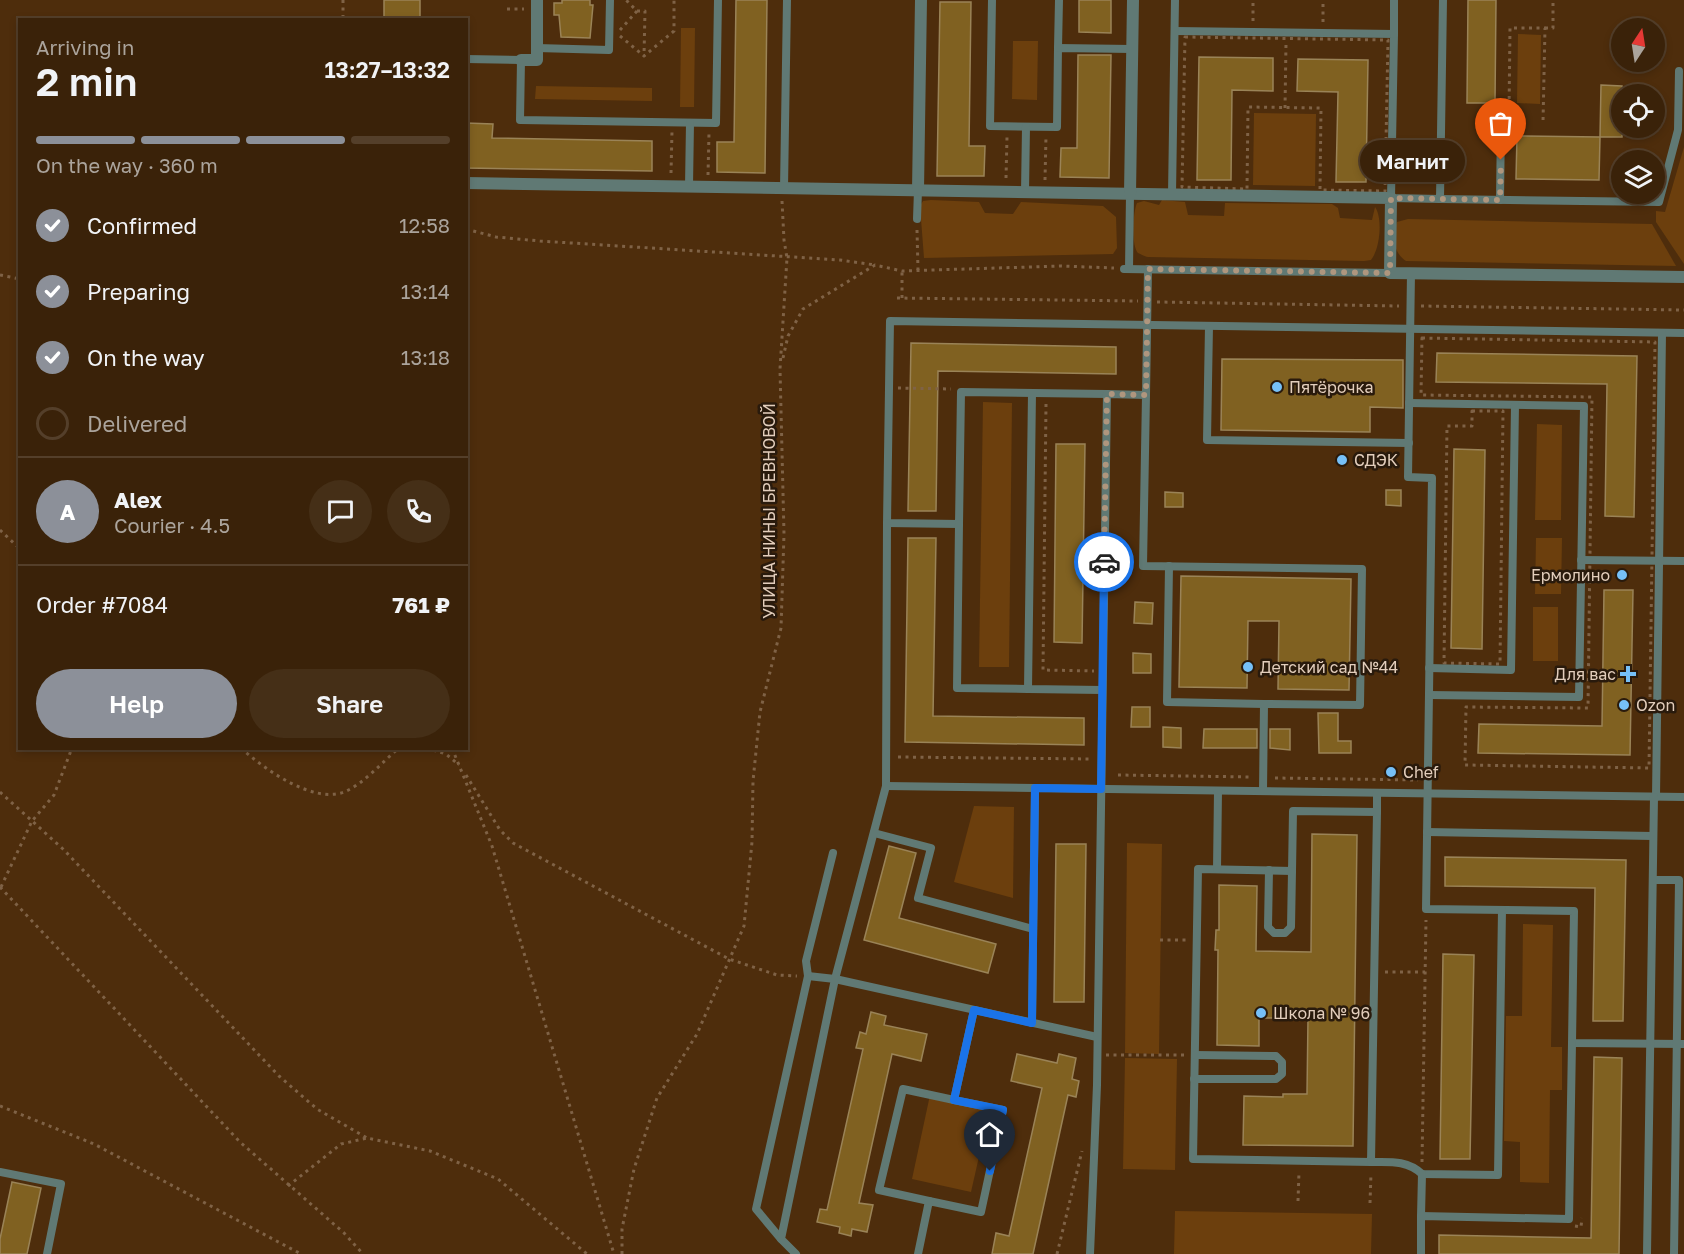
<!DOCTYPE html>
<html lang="en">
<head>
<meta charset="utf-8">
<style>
  body { margin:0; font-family:"Golos Text",sans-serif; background:#452f17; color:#f1f3f6; height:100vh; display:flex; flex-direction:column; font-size:22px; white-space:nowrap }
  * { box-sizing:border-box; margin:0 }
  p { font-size:20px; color:#aba49c }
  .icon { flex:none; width:33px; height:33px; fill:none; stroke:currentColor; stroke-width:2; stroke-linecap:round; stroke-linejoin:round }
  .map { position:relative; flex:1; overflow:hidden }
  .panel { position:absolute; left:18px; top:18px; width:450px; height:732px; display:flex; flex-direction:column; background:#3a2209; border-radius:0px; box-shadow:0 3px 9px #0003,0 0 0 2px #543f2a }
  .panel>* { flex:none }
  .needle { width:39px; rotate:12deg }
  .controls { position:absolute; left:1611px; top:18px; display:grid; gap:12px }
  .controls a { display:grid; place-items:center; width:54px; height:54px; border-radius:50%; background:#3a2209; box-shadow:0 3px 9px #0003,0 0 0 2px #543f2a; font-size:30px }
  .pin { position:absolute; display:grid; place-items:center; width:51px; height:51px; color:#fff; margin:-62px -26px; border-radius:50% 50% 50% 0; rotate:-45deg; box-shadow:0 0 6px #0007 }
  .pin .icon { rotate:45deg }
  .courier { position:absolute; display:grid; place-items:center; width:60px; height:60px; margin:-30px; border:4px solid #1a73e8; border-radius:50%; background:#fff; color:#222; box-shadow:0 2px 8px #0007 }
  .bubble { position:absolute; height:42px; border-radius:21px; background:#3a2209; box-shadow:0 3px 9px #0003,0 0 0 2px #543f2a; font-size:20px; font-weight:600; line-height:42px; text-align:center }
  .summary em { font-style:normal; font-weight:600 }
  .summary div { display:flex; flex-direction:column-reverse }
  .summary { display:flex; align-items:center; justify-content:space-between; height:102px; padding:0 18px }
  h1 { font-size:39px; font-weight:600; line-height:45px }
  .bar { display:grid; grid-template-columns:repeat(4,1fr); gap:9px 6px; align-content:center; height:72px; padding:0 18px }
  .bar i { height:8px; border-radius:4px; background:#543f2a }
  .bar .active { background:#8c9099 }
  .bar p { grid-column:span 4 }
  .line { display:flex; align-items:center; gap:15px; padding:0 18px; border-top:2px solid #543f2a }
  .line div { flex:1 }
  .round { display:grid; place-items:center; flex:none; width:63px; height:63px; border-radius:32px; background:#452f17 }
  ol { padding:0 18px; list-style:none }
  li { display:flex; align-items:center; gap:18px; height:66px }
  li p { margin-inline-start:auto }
  li .icon { padding:6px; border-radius:50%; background:#8c9099; color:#fff; stroke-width:4 }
  li:last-child { color:#aba49c }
  li i { width:33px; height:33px; border:3px solid #543f2a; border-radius:50% }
  .action { display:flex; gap:12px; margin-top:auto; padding:12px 18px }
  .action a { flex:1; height:69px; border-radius:36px; background:#8c9099; color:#fff; font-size:24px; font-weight:600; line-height:69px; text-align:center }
  .action a+a { background:#452f17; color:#f1f3f6 }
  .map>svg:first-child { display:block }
  .green { fill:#6c3f0d }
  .building { fill:#806121; stroke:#9a8357; stroke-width:1.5 }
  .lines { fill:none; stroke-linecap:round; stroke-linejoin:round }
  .path { stroke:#7f6246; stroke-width:3; stroke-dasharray:3 4.5; stroke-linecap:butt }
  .service { stroke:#607974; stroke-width:8 }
  .minor { stroke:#607974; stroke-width:12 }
  .done { stroke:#af967e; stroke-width:6; stroke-dasharray:0 10.8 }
  .route { stroke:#1a73e8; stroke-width:8 }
  .poi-dot { fill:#76c0f7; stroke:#291a0c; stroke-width:2 }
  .labels { text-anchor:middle; stroke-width:5; stroke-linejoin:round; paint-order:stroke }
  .poi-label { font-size:16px; fill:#e3cebc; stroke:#291a0c; text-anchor:start }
  .street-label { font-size:16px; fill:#e3cebc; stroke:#291a0c }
</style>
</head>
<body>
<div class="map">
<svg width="1684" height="1254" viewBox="0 0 1684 1254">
  <rect width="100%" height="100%" fill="#4e2d0c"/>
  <g class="green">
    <polygon points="681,28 695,28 694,107 680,107"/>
    <polygon points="1518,34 1541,35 1540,104 1517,103"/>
    <polygon points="1013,41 1038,41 1037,100 1012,99"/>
    <polygon points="536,86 652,88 652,101 535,99"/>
    <polygon points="1254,113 1316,114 1315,186 1253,185"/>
    <polygon points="1684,147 1684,264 1656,222 1656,211 1665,212"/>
    <polygon points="931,200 979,202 985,213 1013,214 1021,202 1103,206 1116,217 1117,248 1113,254 924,258 920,206 923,201"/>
    <path d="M1162 200 1185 202 1188 215 1224 216 1225 203 1332 204 1338 208 1340 218 1372 220 1375 207C1383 218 1380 249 1371 260L1364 261 1148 257C1146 257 1140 254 1138 253 1131 246 1133 211 1137 203L1144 201 1159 205Z"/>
    <path d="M1408 219 1652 224 1676 266 1406 261C1393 252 1391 237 1397 222Z"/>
    <polygon points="983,402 1012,403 1009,667 979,667"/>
    <polygon points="1537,424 1562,425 1561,520 1535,520"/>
    <polygon points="1536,538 1562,538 1561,594 1535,594"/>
    <rect x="1533" y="607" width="25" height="54"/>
    <polygon points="974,806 1014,807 1013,898 954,882"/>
    <polygon points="1127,843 1162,844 1159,1054 1125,1053"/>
    <polygon points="1523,924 1553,925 1551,1047 1562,1047 1562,1090 1550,1090 1549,1183 1520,1182 1520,1142 1504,1141 1506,1016 1522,1016"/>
    <polygon points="1125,1058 1177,1059 1175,1170 1123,1169"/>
    <polygon points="930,1095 990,1108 971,1192 912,1179"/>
    <polygon points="1175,1211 1372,1214 1371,1254 1174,1254"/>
  </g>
  <g class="building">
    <polygon points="384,0 420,0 420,18 384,17"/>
    <polygon points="562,0 590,0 590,5 593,5 590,38 561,37 559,15 554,15 554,3 562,3"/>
    <polygon points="736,0 767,0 765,173 717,172 717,142 734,142"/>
    <polygon points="1079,0 1111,0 1111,33 1079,32"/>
    <polygon points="1468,0 1496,0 1495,103 1467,103"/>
    <polygon points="940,2 971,2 969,146 985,146 984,176 937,176"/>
    <polygon points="1078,55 1111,55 1109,178 1060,177 1061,148 1077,148"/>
    <polygon points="1199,57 1273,58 1273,91 1232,90 1231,180 1197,180"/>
    <polygon points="1298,59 1368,60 1366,182 1336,182 1338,92 1297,91"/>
    <polygon points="1601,85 1622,86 1622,137 1600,137"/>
    <polygon points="466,123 493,124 492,138 652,141 652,171 466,168"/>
    <polygon points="1517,136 1600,137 1599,180 1516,179"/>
    <polygon points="911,343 1116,347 1116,374 938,371 936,511 908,511"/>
    <polygon points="1437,353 1637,356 1634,517 1605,516 1607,384 1436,382"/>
    <polygon points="1222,359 1403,360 1403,408 1370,407 1370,432 1221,430"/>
    <polygon points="1056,444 1085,444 1082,643 1054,642"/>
    <polygon points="1454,449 1485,450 1482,649 1451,648"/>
    <polygon points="1386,490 1401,490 1401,506 1386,505"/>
    <polygon points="1165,492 1183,493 1183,507 1165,507"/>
    <polygon points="908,538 936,538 933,716 1084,718 1084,745 905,742"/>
    <polygon points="1181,576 1351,579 1349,690 1278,689 1279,621 1248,621 1247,688 1179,687"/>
    <polygon points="1604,590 1633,590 1630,755 1478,753 1479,724 1602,726"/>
    <polygon points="1135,602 1153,603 1152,624 1134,623"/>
    <polygon points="1133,653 1151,654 1151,673 1133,673"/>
    <polygon points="1132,707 1150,707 1150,727 1131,727"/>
    <polygon points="1318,713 1338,713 1338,741 1351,741 1351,753 1319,753"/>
    <polygon points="1163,727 1181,728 1181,748 1163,747"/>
    <polygon points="1204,729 1257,729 1257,748 1203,748"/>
    <polygon points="1270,729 1290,729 1290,750 1270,748"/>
    <polygon points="1312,834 1357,835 1353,1146 1243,1145 1244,1096 1283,1097 1283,1094 1307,1094 1308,1018 1259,1018 1259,1046 1217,1045 1218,950 1215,950 1216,930 1219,930 1219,885 1257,886 1256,951 1311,952"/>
    <polygon points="1056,844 1086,844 1084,1002 1054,1002"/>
    <polygon points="889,846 916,853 899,918 996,944 988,973 864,940"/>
    <polygon points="1445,857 1626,860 1623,1021 1593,1021 1595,888 1445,886"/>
    <polygon points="1443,954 1474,955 1470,1159 1440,1159"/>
    <polygon points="871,1012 886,1016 884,1025 927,1034 921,1061 892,1054 859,1203 873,1205 867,1232 852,1229 851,1236 839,1233 840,1227 817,1222 820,1209 827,1210 863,1049 856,1048 860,1032 866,1034"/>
    <polygon points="1017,1054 1057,1063 1059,1054 1076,1058 1072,1079 1079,1081 1076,1097 1068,1095 1033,1254 992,1254 996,1233 1009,1236 1042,1088 1011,1081"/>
    <polygon points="1594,1057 1622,1058 1619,1254 1439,1254 1439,1235 1591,1238"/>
    <polygon points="12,1182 41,1188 27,1254 0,1254 0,1239"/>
  </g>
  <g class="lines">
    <g class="path">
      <polyline points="343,0 343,20"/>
      <polyline points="507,9 524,9"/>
      <polyline points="637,11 645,11 644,56"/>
      <polyline points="1253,21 1253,0"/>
      <polyline points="1323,22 1323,0"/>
      <polyline points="1545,28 1553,28 1553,0"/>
      <polyline points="620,30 637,11 626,0"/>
      <polyline points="620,36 644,56 674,31 674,0"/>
      <polygon points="1185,37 1388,40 1385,191 1320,190 1321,108 1248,107 1247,189 1182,187"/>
      <polyline points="1285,108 1286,43"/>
      <polyline points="1509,114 1510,28 1545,28 1543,122"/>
      <polyline points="671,173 672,131"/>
      <polyline points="708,175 709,133"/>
      <polyline points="1006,178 1007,137"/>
      <polyline points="1045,180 1046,136"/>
      <polyline points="466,229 496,237 540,241 840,260 875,265"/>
      <polyline points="917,230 918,270"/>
      <polyline points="0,275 20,279"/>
      <polyline points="897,298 1138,301"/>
      <polyline points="902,298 902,271"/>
      <polyline points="1157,302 1399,306"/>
      <polyline points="1421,306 1684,310"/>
      <polygon points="1422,338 1655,342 1649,768 1465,765 1466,707 1588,708 1592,397 1421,395"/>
      <polyline points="783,358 788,336 803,309 875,265 902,271 1061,266 1114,268"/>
      <polyline points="898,388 951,389"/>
      <polyline points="1046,404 1043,670 1094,671"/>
      <polygon points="1472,411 1503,411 1500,664 1444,663 1447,426 1472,426"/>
      <polyline points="0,530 20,549"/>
      <path d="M241 748C264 769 313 804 344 792 364 784 382 762 399 748"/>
      <polyline points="426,748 446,754 459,765"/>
      <polyline points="452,748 492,846 614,1254"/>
      <polyline points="898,757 1092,759"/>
      <polyline points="466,775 500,830 513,843 729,959 777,975 797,976"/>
      <polyline points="1118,775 1253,777"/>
      <polyline points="1275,778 1418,780"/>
      <polyline points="0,792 63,849 279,1076 317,1109 367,1138"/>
      <polyline points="0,887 240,1142 344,1233 363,1254"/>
      <polyline points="1,887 32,821 54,795 72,748"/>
      <polyline points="1160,940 1186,940"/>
      <polyline points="1385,972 1425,972"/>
      <polyline points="1106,1055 1184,1055"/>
      <polyline points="0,1106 94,1144 301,1254"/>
      <polyline points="1422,1162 1426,920"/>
      <polyline points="288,1186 341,1144 367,1138 430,1151 498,1179 587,1254"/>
      <polyline points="1298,1201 1299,1172"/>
      <polyline points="1370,1203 1371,1173"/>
      <polyline points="1575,1226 1581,1227 1582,1218"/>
      <polyline points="622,1254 622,1229 634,1169 657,1098 697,1034 744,926 752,842 753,781 760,712 781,628 784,534 780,369 787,258 784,240 782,201"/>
      <polyline points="1057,1254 1082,1151"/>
    </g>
    <g class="service">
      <polyline points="992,0 990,126 1057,127 1058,48 1132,49"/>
      <polyline points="1175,31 1394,34 1391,198 1440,199 1443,0"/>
      <polyline points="1394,34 1394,0"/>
      <polyline points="537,48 609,50 610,0"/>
      <polyline points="1058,48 1059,0"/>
      <polyline points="466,59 521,60 520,120 716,123 718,0"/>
      <polyline points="689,186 690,123"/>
      <polyline points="784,188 787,0"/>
      <polyline points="1025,192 1026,127"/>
      <polyline points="1172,194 1175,0"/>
      <polyline points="1440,199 1659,202 1678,130 1679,71"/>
      <polyline points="1500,200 1501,122"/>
      <polyline points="917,219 918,190"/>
      <polyline points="1124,269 1390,273"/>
      <polyline points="1129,269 1130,194"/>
      <polyline points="1411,273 1408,477 1432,478 1426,909 1574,911 1572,1043 1684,1044"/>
      <polyline points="1209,326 1207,440 1409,443"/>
      <polyline points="1032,393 1028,689 1102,690"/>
      <polyline points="1107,394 961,392 959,524 887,523 890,321 1684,333"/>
      <polyline points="1146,395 1143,566 1362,569 1360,705 1264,704 1263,791"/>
      <polyline points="1409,403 1584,406 1579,697 1429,695"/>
      <polyline points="959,524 957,688 1028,689"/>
      <polyline points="1581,560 1684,561"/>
      <polyline points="1169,566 1167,702 1264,704"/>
      <polyline points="1429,668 1511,670 1515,405"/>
      <polyline points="886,786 1684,797"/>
      <polyline points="1656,797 1662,333"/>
      <polygon points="1293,811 1377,812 1371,1162 1193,1159 1198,869 1292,871"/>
      <polyline points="1377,812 1377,793"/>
      <polyline points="1427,832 1653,836"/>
      <polyline points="874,833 931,848 918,898 1033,929"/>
      <polyline points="1217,869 1218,791"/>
      <polyline points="1269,870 1268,927 1274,933 1285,933 1291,927 1292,871"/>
      <polyline points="1653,880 1679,880 1674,1254"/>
      <polyline points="808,976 835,979 1097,1037"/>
      <polyline points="1032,1023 1035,788"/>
      <polyline points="1194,1079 1276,1079 1282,1074 1282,1062 1276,1056 1195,1055"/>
      <path d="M1371 1162C1390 1162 1407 1160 1422 1174L1498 1175 1502 910"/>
      <polyline points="0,1172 61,1184 47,1254"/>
      <polyline points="929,1201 879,1190 903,1089 954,1100"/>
      <polyline points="1421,1216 1422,1174"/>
      <polyline points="781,1239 756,1209 808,976 806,961 833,853"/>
      <polyline points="796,1254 781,1239 835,979 886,786 887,523"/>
      <polyline points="918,1254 929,1201 981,1212 1003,1110 954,1100 974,1010"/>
      <polyline points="1090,1254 1097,1085 1107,394 1146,395 1148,269"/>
      <polyline points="1421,1254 1421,1216 1569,1219 1572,1043"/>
      <polyline points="1647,1254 1654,797"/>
    </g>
    <g class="minor">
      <polyline points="521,60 537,60 537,0"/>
      <polyline points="466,183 1391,198 1390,273 1684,277"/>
      <polyline points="918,190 921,0"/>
      <polyline points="1130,194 1133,0"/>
    </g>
  </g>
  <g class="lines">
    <polyline class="done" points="1104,562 1107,394 1146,395 1148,269 1390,273 1391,198 1500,200 1501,160"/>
    <polyline class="route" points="990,1171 1003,1110 954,1100 974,1010 1032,1023 1035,788 1101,789 1104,562"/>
  </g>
  <g class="poi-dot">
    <circle cx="1277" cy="387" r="6"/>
    <circle cx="1342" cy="460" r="6"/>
    <circle cx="1622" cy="575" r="6"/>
    <circle cx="1248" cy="667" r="6"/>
    <path d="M1625 665h6v6h6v6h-6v6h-6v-6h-6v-6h6z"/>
    <circle cx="1624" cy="705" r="6"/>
    <circle cx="1391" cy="772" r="6"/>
    <circle cx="1261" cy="1013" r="6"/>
  </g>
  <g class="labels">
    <g class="poi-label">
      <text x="1289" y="393">Пятёрочка</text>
      <text x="1354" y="466">СДЭК</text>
      <text x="1610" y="581" text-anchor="end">Ермолино</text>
      <text x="1260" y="673">Детский сад №44</text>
      <text x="1616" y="680" text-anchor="end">Для вас</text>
      <text x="1636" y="711">Ozon</text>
      <text x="1403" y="778">Chef</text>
      <text x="1273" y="1019">Школа № 96</text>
    </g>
    <g class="street-label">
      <text transform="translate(769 511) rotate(-90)" y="6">УЛИЦА НИНЫ БРЕВНОВОЙ</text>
    </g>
  </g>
</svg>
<div class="controls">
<a><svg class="needle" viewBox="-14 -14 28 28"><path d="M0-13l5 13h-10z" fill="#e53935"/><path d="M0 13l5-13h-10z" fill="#aba49c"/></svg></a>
<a><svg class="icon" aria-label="locate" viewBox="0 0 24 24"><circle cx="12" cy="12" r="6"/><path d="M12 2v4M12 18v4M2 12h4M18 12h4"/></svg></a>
<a><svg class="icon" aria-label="layers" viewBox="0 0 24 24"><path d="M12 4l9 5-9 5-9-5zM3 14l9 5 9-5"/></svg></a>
</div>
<div class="pin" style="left:1501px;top:160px;background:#ea580c"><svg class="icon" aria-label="bag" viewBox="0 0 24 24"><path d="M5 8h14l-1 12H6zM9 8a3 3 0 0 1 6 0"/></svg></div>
<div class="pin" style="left:990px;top:1171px;background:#1f2937"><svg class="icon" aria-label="home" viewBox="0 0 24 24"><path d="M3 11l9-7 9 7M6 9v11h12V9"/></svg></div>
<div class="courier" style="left:1104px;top:562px"><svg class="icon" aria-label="car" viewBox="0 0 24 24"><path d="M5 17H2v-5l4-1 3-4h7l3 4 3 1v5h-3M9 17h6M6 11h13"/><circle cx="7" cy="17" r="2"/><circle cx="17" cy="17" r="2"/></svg></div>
<div class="bubble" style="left:1360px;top:140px;width:105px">Магнит</div>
<section class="panel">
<div class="summary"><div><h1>2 min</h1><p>Arriving in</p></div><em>13:27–13:32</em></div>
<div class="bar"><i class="active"></i><i class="active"></i><i class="active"></i><i></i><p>On the way · 360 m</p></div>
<ol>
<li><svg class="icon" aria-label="check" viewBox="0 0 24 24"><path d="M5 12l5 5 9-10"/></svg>Confirmed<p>12:58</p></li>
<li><svg class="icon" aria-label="check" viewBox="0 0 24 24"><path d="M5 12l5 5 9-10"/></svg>Preparing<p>13:14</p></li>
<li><svg class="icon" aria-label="check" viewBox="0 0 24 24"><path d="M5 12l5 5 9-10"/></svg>On the way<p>13:18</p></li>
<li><i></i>Delivered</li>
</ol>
<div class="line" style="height:108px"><b class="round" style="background:#8c9099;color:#fff">A</b><div><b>Alex</b><p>Courier · 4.5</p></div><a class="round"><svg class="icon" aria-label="chat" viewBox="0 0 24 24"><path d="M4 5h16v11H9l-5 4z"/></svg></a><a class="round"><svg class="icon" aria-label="phone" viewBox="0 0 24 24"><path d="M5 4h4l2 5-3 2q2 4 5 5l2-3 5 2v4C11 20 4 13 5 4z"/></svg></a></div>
<div class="line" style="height:78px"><div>Order #7084</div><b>761 ₽</b></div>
<div class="action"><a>Help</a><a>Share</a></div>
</section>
</div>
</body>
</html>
